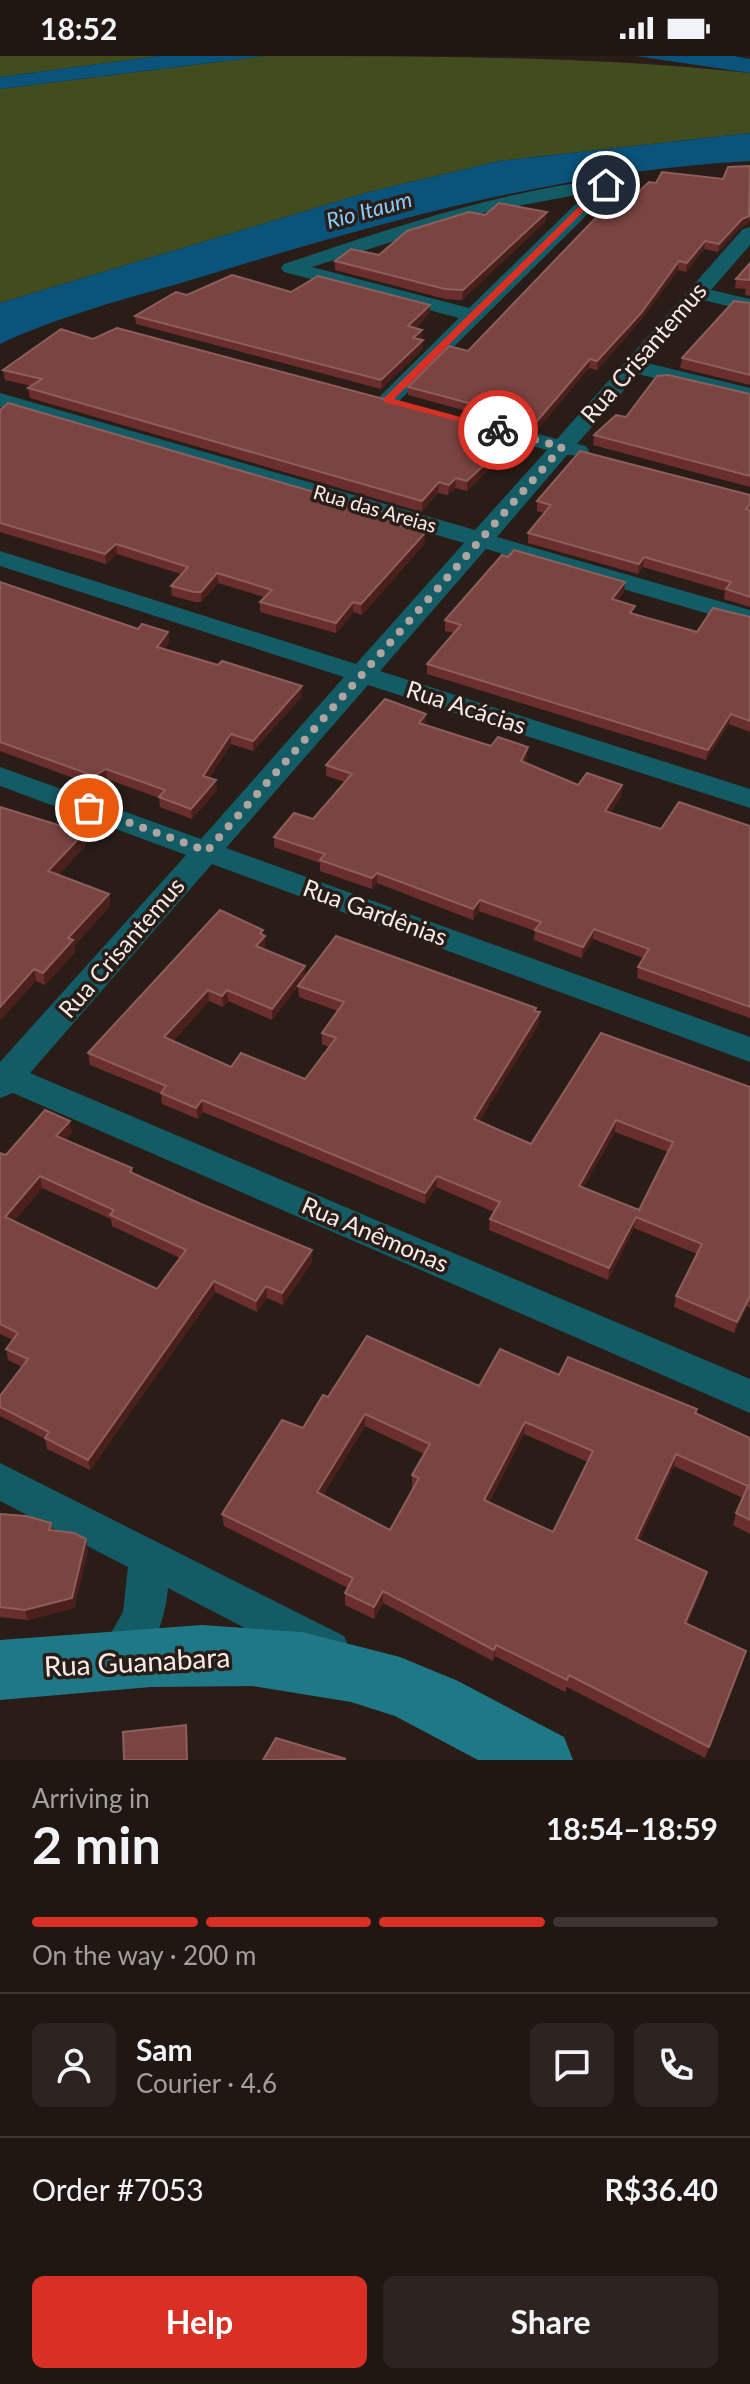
<!DOCTYPE html>
<html lang="en">
<head>
<meta charset="utf-8">
<style>
  body { margin:0; font-family:Lato,sans-serif; background:#2d2320; color:#f1f3f6; height:100vh; display:flex; flex-direction:column; font-size:30px; white-space:nowrap }
  * { box-sizing:border-box; margin:0 }
  p { font-size:26px; color:#a29f9f }
  .icon { flex:none; width:44px; height:44px; fill:none; stroke:currentColor; stroke-width:2; stroke-linecap:round; stroke-linejoin:round }
  .map { position:relative; height:1704px; overflow:hidden }
  .details { display:flex; flex-direction:column; background:#201612; flex:1 }
  .details>* { flex:none }
  .pin { position:absolute; display:grid; place-items:center; width:68px; height:68px; color:#fff; margin:-34px; border:4px solid #fff; border-radius:50%; box-shadow:0 2px 8px #0007 }
  .courier { position:absolute; display:grid; place-items:center; width:80px; height:80px; margin:-40px; border:6px solid #d93025; border-radius:50%; background:#fff; color:#222; box-shadow:0 2px 10px #0007 }
  .overview em { font-style:normal; font-weight:700 }
  .overview div { display:flex; flex-direction:column-reverse }
  .overview { display:flex; align-items:center; justify-content:space-between; height:136px; padding:0 32px }
  h1 { font-size:52px; font-weight:700; line-height:60px }
  .bar { display:grid; grid-template-columns:repeat(4,1fr); gap:12px 8px; align-content:center; height:96px; padding:0 32px }
  .bar i { height:10px; border-radius:6px; background:#3d3532 }
  .bar .current { background:#d93025 }
  .bar p { grid-column:span 4 }
  .line { display:flex; align-items:center; gap:20px; padding:0 32px; border-top:2px solid #3d3532 }
  .line div { flex:1 }
  .round { display:grid; place-items:center; flex:none; width:84px; height:84px; border-radius:12px; background:#2d2320 }
  .button { display:flex; gap:16px; margin-top:auto; padding:16px 32px }
  .button a { flex:1; height:92px; border-radius:12px; background:#d93025; color:#fff; font-size:32px; font-weight:700; line-height:92px; text-align:center }
  .button a+a { background:#2d2320; color:#f1f3f6 }
  .status { display:flex; justify-content:space-between; align-items:center; height:56px; padding:0 40px; background:#201612; direction:ltr }
  .status svg { height:22px; fill:currentColor }
  .map>svg:first-child { display:block }
  .green { fill:#424d1f }
  .water { fill:#0a537a }
  .lines { fill:none; stroke-linecap:round; stroke-linejoin:round }
  .minor { fill:#135b65; fill-rule:evenodd }
  .secondary { fill:#1f7886; fill-rule:evenodd }
  .wall { fill:#6a2f2d; fill-rule:evenodd }
  .shaded-wall { fill:#4a1f1c }
  .building { fill:#7a4441; stroke:#8d5e5c; stroke-width:2; fill-rule:evenodd }
  .route { fill:#d93025 }
  .done { stroke:#afa4a0; stroke-width:8; stroke-dasharray:0 14.4 }
  .labels { text-anchor:middle; stroke-width:7; stroke-linejoin:round; paint-order:stroke }
  .far-street-label { font-size:20px; fill:#f6ede9; stroke:#2a1d18 }
  .far-water-label { font-size:22px; font-style:italic; fill:#88cdfd; stroke:#2a1d18 }
  .street-label { font-size:24px; fill:#f6ede9; stroke:#2a1d18 }
  .near-street-label { font-size:28px; fill:#f6ede9; stroke:#2a1d18 }
</style>
</head>
<body>
<div class="status"><b>18:52</b><svg viewBox="0 0 49 12"><path d="M0 12V9h3v3zM5 12V6h3v6zM10 12V3h3v9zM15 12V0h3v12zM26 1h20v11H26zM47 4h2v5h-2z"/></svg></div>
<div class="map">
<svg width="750" height="1704" viewBox="0 0 750 1704">
  <rect width="100%" height="100%" fill="#2a1d18"/>
  <g class="green">
    <polygon points="0,0 159,0 0,21"/>
    <path d="M267 0C427 0 592 0 750 17V77L499 105 369 136 0 247V33Z"/>
  </g>
  <g class="water">
    <polygon points="159,0 267,0 0,33 0,21"/>
    <polygon points="636,0 734,0 750,3 750,17"/>
    <path d="M750 77V105C562 115 380 166 201 221 134 241 63 258 0 288V247L369 136 499 105Z"/>
  </g>
  <g class="lines">
    <g class="minor">
      <path d="M606 123 615 129 613 133 395 349H379L376 344 459 262 284 216 281 212 284 208C390 173 494 136 606 123ZM587 137 469 252 312 211 490 155Z"/>
      <polygon points="750,171 750,189 711,234 750,243 750,255 702,244 647,307 750,332 750,346 638,318 577,388 586,390 589,395 586,400 567,399 497,481 750,554 750,570 486,493 380,615 750,733 750,752 368,629 226,792 750,981 750,1006 212,808 30,1017 750,1323 750,1357 13,1037 0,1042 0,1006 186,799 0,730 0,711 201,783 344,621 0,510 0,495 356,608 464,487 0,351 0,337 475,474 547,394 477,376 474,371 477,366 485,364 557,383 743,173"/>
      <path d="M0 1407 344 1580 350 1594 344 1608 329 1614 314 1608 168 1532C165 1566 150 1610 117 1623L102 1617 96 1603 123 1556 128 1511 0 1445Z"/>
    </g>
    <polygon class="secondary" points="202,1569 302,1576 400,1601 458,1625 564,1681 573,1704 478,1704 395,1660 351,1646 252,1630 151,1631 0,1644 0,1584"/>
  </g>
  <g class="wall">
    <polygon points="750,110 750,163 748,168 741,171 718,196 704,193 686,216 678,214 640,265 597,314 589,312 537,374 408,339 408,331 468,295 656,127 723,123"/>
    <polygon points="485,159 546,165 462,244 445,243 335,214 335,205 379,199"/>
    <polygon points="750,207 750,240 745,239 746,233 735,232 736,223"/>
    <polygon points="291,236 430,257 415,272 422,274 422,282 420,284 423,293 381,333 136,268 135,260 187,239"/>
    <polygon points="750,247 750,329 680,312 682,302"/>
    <polygon points="93,283 522,390 504,412 494,409 467,435 455,432 448,439 438,437 422,456 30,342 28,332 32,330 5,324 3,314"/>
    <polygon points="750,338 750,431 593,389 594,379 626,361"/>
    <polygon points="0,354 407,471 425,487 362,559 354,556 336,577 260,556 260,546 264,541 218,527 201,546 195,546 172,540 171,530 181,518 117,498 106,508 0,476"/>
    <polygon points="750,439 750,551 724,543 725,535 643,511 638,518 528,487 528,477 544,457 537,455 537,445"/>
    <polygon points="0,526 138,573 168,576 169,586 164,593 302,640 253,695 231,688 209,722 217,734 192,763 160,751 159,742 107,723 95,730 0,695"/>
    <polygon points="625,526 624,536 617,545 634,558 697,576 750,561 750,676 729,668 706,704 427,618 427,608 454,577 445,575 445,564"/>
    <polygon points="426,668 425,669 527,701 525,706 578,729 622,729 621,740 610,757 661,773 750,770 750,962 637,922 638,911 643,902 593,883 581,902 534,884 535,875 479,855 473,864 377,827 372,833 320,815 320,807 274,791 274,781 313,763 345,726 326,720 326,709"/>
    <polygon points="0,751 84,777 86,789 58,819 109,838 110,850 74,890 75,896 45,929 36,925"/>
    <path d="M263 879 265 891 263 893 305 910V921L536 952 539 968 479 1065 531 1088 601 977 750 1031V1252L747 1250 734 1277 674 1251 676 1240 697 1198 634 1172 608 1224 489 1174 490 1163 494 1156 436 1131 425 1148 203 1056 198 1063 162 1048 161 1038 90 1009 88 997ZM305 921 298 930 299 941 338 955 322 977V988L329 991 305 1023 231 1011 173 985 209 945 223 951 228 945 272 964ZM615 1076 668 1096 639 1154 583 1132Z"/>
    <path d="M72 1077 65 1083 132 1112 133 1117 201 1148 312 1194V1206L283 1249 267 1242 257 1256 215 1236 90 1414 47 1393 45 1383 0 1360V1340L22 1311 8 1304 6 1293 13 1284 0 1278V1097L6 1099ZM42 1132 111 1163 112 1170 180 1202 157 1233 14 1165Z"/>
    <path d="M559 1319 697 1353 696 1358 750 1382V1478L733 1469 736 1457 743 1442 674 1410 639 1485 704 1528 687 1568 746 1595 705 1702 567 1631 565 1636 495 1600 493 1605 383 1547 374 1563 345 1549V1537L348 1532 224 1470 222 1458 303 1372 328 1341 479 1330ZM365 1370 424 1398 412 1419V1431L414 1432 390 1474 323 1439ZM524 1378 588 1406 553 1476 489 1446Z"/>
    <polygon points="0,1458 51,1467 53,1475 88,1494 74,1552 28,1564 0,1561"/>
  </g>
  <g class="shaded-wall">
    <polygon points="547,156 546,165 462,244 463,234"/>
    <polygon points="750,157 748,168 741,171 718,196 719,188 742,163"/>
    <polygon points="705,185 704,193 686,216 687,207"/>
    <polygon points="679,205 678,214 640,265 597,314 597,305"/>
    <polygon points="430,249 430,257 408,278 408,270"/>
    <polygon points="422,274 422,282 413,290 413,282"/>
    <polygon points="423,284 423,293 381,333 381,324"/>
    <polygon points="590,303 589,312 537,374 537,365"/>
    <polygon points="523,380 522,390 504,412 505,401"/>
    <polygon points="495,399 494,409 467,435 467,425"/>
    <polygon points="456,422 455,432 448,439 449,429"/>
    <polygon points="439,426 438,437 422,456 422,445"/>
    <polygon points="425,477 425,487 362,559 361,548"/>
    <polygon points="116,488 117,498 106,508 105,498"/>
    <polygon points="644,501 643,511 638,518 639,508"/>
    <polygon points="217,517 218,527 201,546 201,536"/>
    <polygon points="625,526 624,536 611,553 612,543"/>
    <polygon points="353,546 354,556 336,577 336,567"/>
    <polygon points="168,576 169,586 158,601 157,591"/>
    <polygon points="302,630 302,640 253,695 253,685"/>
    <polygon points="426,658 426,668 418,678 419,667"/>
    <polygon points="731,658 729,668 706,704 708,694"/>
    <polygon points="231,678 231,688 204,730 203,720"/>
    <polygon points="528,691 527,701 521,715 521,705"/>
    <polygon points="106,713 107,723 95,730 94,720"/>
    <polygon points="216,724 217,734 192,763 191,753"/>
    <polygon points="622,729 621,740 604,766 605,755"/>
    <polygon points="84,777 86,789 50,827 48,815"/>
    <polygon points="377,817 377,827 372,833 372,822"/>
    <polygon points="109,838 110,850 74,890 75,896 45,929 43,917 68,882"/>
    <polygon points="480,844 479,855 473,864 473,853"/>
    <polygon points="594,873 593,883 581,902 583,891"/>
    <polygon points="263,874 263,882 265,880 265,891 256,902 256,890 260,877"/>
    <polygon points="305,910 305,921 272,964 272,953"/>
    <polygon points="34,913 36,925 0,965 0,951"/>
    <polygon points="208,934 209,945 166,992 164,981"/>
    <polygon points="227,934 228,945 223,951 222,940"/>
    <polygon points="540,956 539,968 474,1074 474,1063"/>
    <polygon points="202,1044 203,1056 198,1063 196,1052"/>
    <polygon points="616,1064 615,1076 578,1141 579,1130"/>
    <polygon points="70,1065 72,1077 58,1091 56,1080"/>
    <polygon points="40,1120 42,1132 8,1172 5,1161"/>
    <polygon points="437,1120 436,1131 425,1148 425,1137"/>
    <polygon points="636,1161 634,1172 608,1224 609,1212"/>
    <polygon points="312,1194 312,1206 283,1249 282,1237"/>
    <polygon points="214,1225 215,1236 90,1414 88,1404"/>
    <polygon points="266,1230 267,1242 257,1256 256,1245"/>
    <polygon points="749,1239 747,1250 734,1277 737,1266"/>
    <polygon points="365,1358 365,1370 317,1449 317,1436"/>
    <polygon points="525,1366 524,1378 483,1456 484,1444"/>
    <polygon points="676,1398 674,1410 634,1495 636,1483"/>
    <polygon points="86,1483 88,1494 74,1552 28,1564 25,1554"/>
    <polygon points="707,1516 704,1528 682,1578 685,1567"/>
    <polygon points="383,1535 383,1547 374,1563 374,1551"/>
    <polygon points="496,1589 495,1600 493,1605 494,1594"/>
    <polygon points="746,1595 743,1607 705,1702 709,1691"/>
    <polygon points="186,1669 188,1681 188,1704 187,1704"/>
  </g>
  <g class="building">
    <polygon points="750,110 749,160 742,163 719,188 705,185 687,207 679,205 641,257 597,305 590,303 537,365 408,331 449,290 468,295 607,150 620,153 649,126 656,127 662,116 723,123 728,111"/>
    <polygon points="499,147 547,156 463,234 445,233 335,205 351,193 379,199 407,175 469,156 485,159"/>
    <polygon points="750,207 750,224 736,223"/>
    <polygon points="232,219 291,236 318,220 430,249 408,270 422,274 413,282 423,284 381,324 135,260 176,236 187,239"/>
    <polygon points="734,245 750,247 750,319 682,302"/>
    <polygon points="117,272 523,380 505,401 495,399 467,425 456,422 449,429 439,426 422,445 28,332 42,323 3,314 61,273 93,283"/>
    <polygon points="668,319 750,338 750,420 594,379 616,359 626,361 657,320"/>
    <polygon points="8,347 407,463 401,470 425,477 361,548 353,546 336,567 260,546 272,534 217,517 201,536 194,536 171,530 188,511 116,488 105,498 0,467 0,354"/>
    <polygon points="580,395 750,439 750,448 746,453 750,454 750,541 726,533 731,526 644,501 639,508 528,477 551,449 537,445"/>
    <polygon points="514,494 625,526 612,543 635,550 630,557 697,576 713,552 750,561 750,665 731,658 708,694 427,608 461,569 445,564 502,499 508,501"/>
    <polygon points="0,526 138,573 142,568 168,576 157,591 218,609 222,605 302,630 253,685 231,678 203,720 216,724 191,753 159,741 165,734 106,713 94,720 0,686"/>
    <polygon points="385,643 426,658 419,667 491,690 498,681 528,691 521,705 578,729 587,717 622,729 605,755 661,773 679,746 750,770 750,951 638,911 649,893 594,873 583,891 535,874 541,866 480,844 473,853 377,817 372,822 320,804 325,798 274,781 294,757 313,763 352,718 326,709"/>
    <polygon points="0,751 84,777 48,815 109,838 68,882 73,884 43,917 34,913 0,951"/>
    <path d="M220 854 263 874 260 877 265 880 256 890 305 910 272 953 227 934 222 940 208 934 164 981 231 1011 241 997 305 1023 336 982 322 977 344 946 298 930 336 880 536 952 534 955 540 956 474 1063 531 1088 601 977 750 1031V1240L737 1266 676 1240 702 1188 636 1161 609 1212 490 1163 500 1146 437 1120 425 1137 202 1044 196 1052 161 1037 166 1030 88 997ZM616 1064 673 1086 639 1154 579 1130Z"/>
    <path d="M45 1054 70 1065 56 1080 132 1112 130 1116 201 1148 312 1194 282 1237 266 1230 256 1245 214 1225 88 1404 45 1382 49 1376 0 1351V1340L28 1303 6 1293 18 1277 0 1268V1097L6 1099ZM40 1120 114 1154 110 1159 186 1194 157 1233 5 1161Z"/>
    <path d="M367 1280 479 1330 500 1293 559 1319 568 1301 697 1353 695 1357 750 1382V1464L736 1457 748 1430 676 1398 636 1483 707 1516 685 1567 746 1595 709 1691 569 1619 567 1624 496 1589 494 1594 383 1535 374 1551 345 1537 353 1522 222 1458 282 1364 303 1372 323 1339 328 1341ZM365 1358 430 1388 412 1419 419 1422 390 1474 317 1436ZM525 1366 593 1395 553 1476 484 1444Z"/>
    <polygon points="0,1458 26,1460 51,1467 49,1474 74,1477 86,1483 72,1542 25,1554 0,1551"/>
    <polygon points="186,1669 187,1704 124,1704 123,1676"/>
    <polygon points="276,1682 346,1703 263,1704"/>
  </g>
  <polygon class="route" points="603,127 610,129 394,343 501,372 501,376 384,346 384,342"/>
  <g class="lines">
    <polyline class="done" points="89,752 207,795 562,391 498,374"/>
  </g>
  <g class="labels">
    <g class="far-street-label">
      <text transform="translate(375 453) rotate(16)" y="7">Rua das Areias</text>
    </g>
    <g class="far-water-label">
      <text transform="translate(369 154) rotate(-15)" y="8">Rio Itaum</text>
    </g>
    <g class="street-label">
      <text transform="translate(644 297) rotate(-49)" y="8">Rua Crisantemus</text>
      <text transform="translate(466 652) rotate(18)" y="8">Rua Acácias</text>
      <text transform="translate(375 857) rotate(20)" y="8">Rua Gardênias</text>
      <text transform="translate(122 892) rotate(-49)" y="8">Rua Crisantemus</text>
      <text transform="translate(375 1179) rotate(23)" y="8">Rua Anêmonas</text>
    </g>
    <g class="near-street-label">
      <text transform="translate(137 1606) rotate(-3)" y="10">Rua Guanabara</text>
    </g>
  </g>
</svg>
<div class="pin" style="left:89px;top:752px;background:#ea580c"><svg class="icon" aria-label="bag" viewBox="0 0 24 24"><path d="M5 8h14l-1 12H6zM9 8a3 3 0 0 1 6 0"/></svg></div>
<div class="pin" style="left:606px;top:129px;background:#1f2937"><svg class="icon" aria-label="home" viewBox="0 0 24 24"><path d="M3 11l9-7 9 7M6 9v11h12V9"/></svg></div>
<div class="courier" style="left:498px;top:374px"><svg class="icon" aria-label="bike" viewBox="0 0 24 24"><circle cx="6" cy="16" r="4"/><circle cx="18" cy="16" r="4"/><path d="M6 16l4-8h5l3 8M10 8l3 8H6M13 5h3"/></svg></div>
</div>
<section class="details">
<div class="overview"><div><h1>2 min</h1><p>Arriving in</p></div><em>18:54–18:59</em></div>
<div class="bar"><i class="current"></i><i class="current"></i><i class="current"></i><i></i><p>On the way · 200 m</p></div>
<div class="line" style="height:144px"><a class="round"><svg class="icon" aria-label="person" viewBox="0 0 24 24"><circle cx="12" cy="8" r="4"/><path d="M4 21q1-7 8-7t8 7"/></svg></a><div><b>Sam</b><p>Courier · 4.6</p></div><a class="round"><svg class="icon" aria-label="chat" viewBox="0 0 24 24"><path d="M4 5h16v11H9l-5 4z"/></svg></a><a class="round"><svg class="icon" aria-label="phone" viewBox="0 0 24 24"><path d="M5 4h4l2 5-3 2q2 4 5 5l2-3 5 2v4C11 20 4 13 5 4z"/></svg></a></div>
<div class="line" style="height:104px"><div>Order #7053</div><b>R$36.40</b></div>
<div class="button"><a>Help</a><a>Share</a></div>
</section>
</body>
</html>
